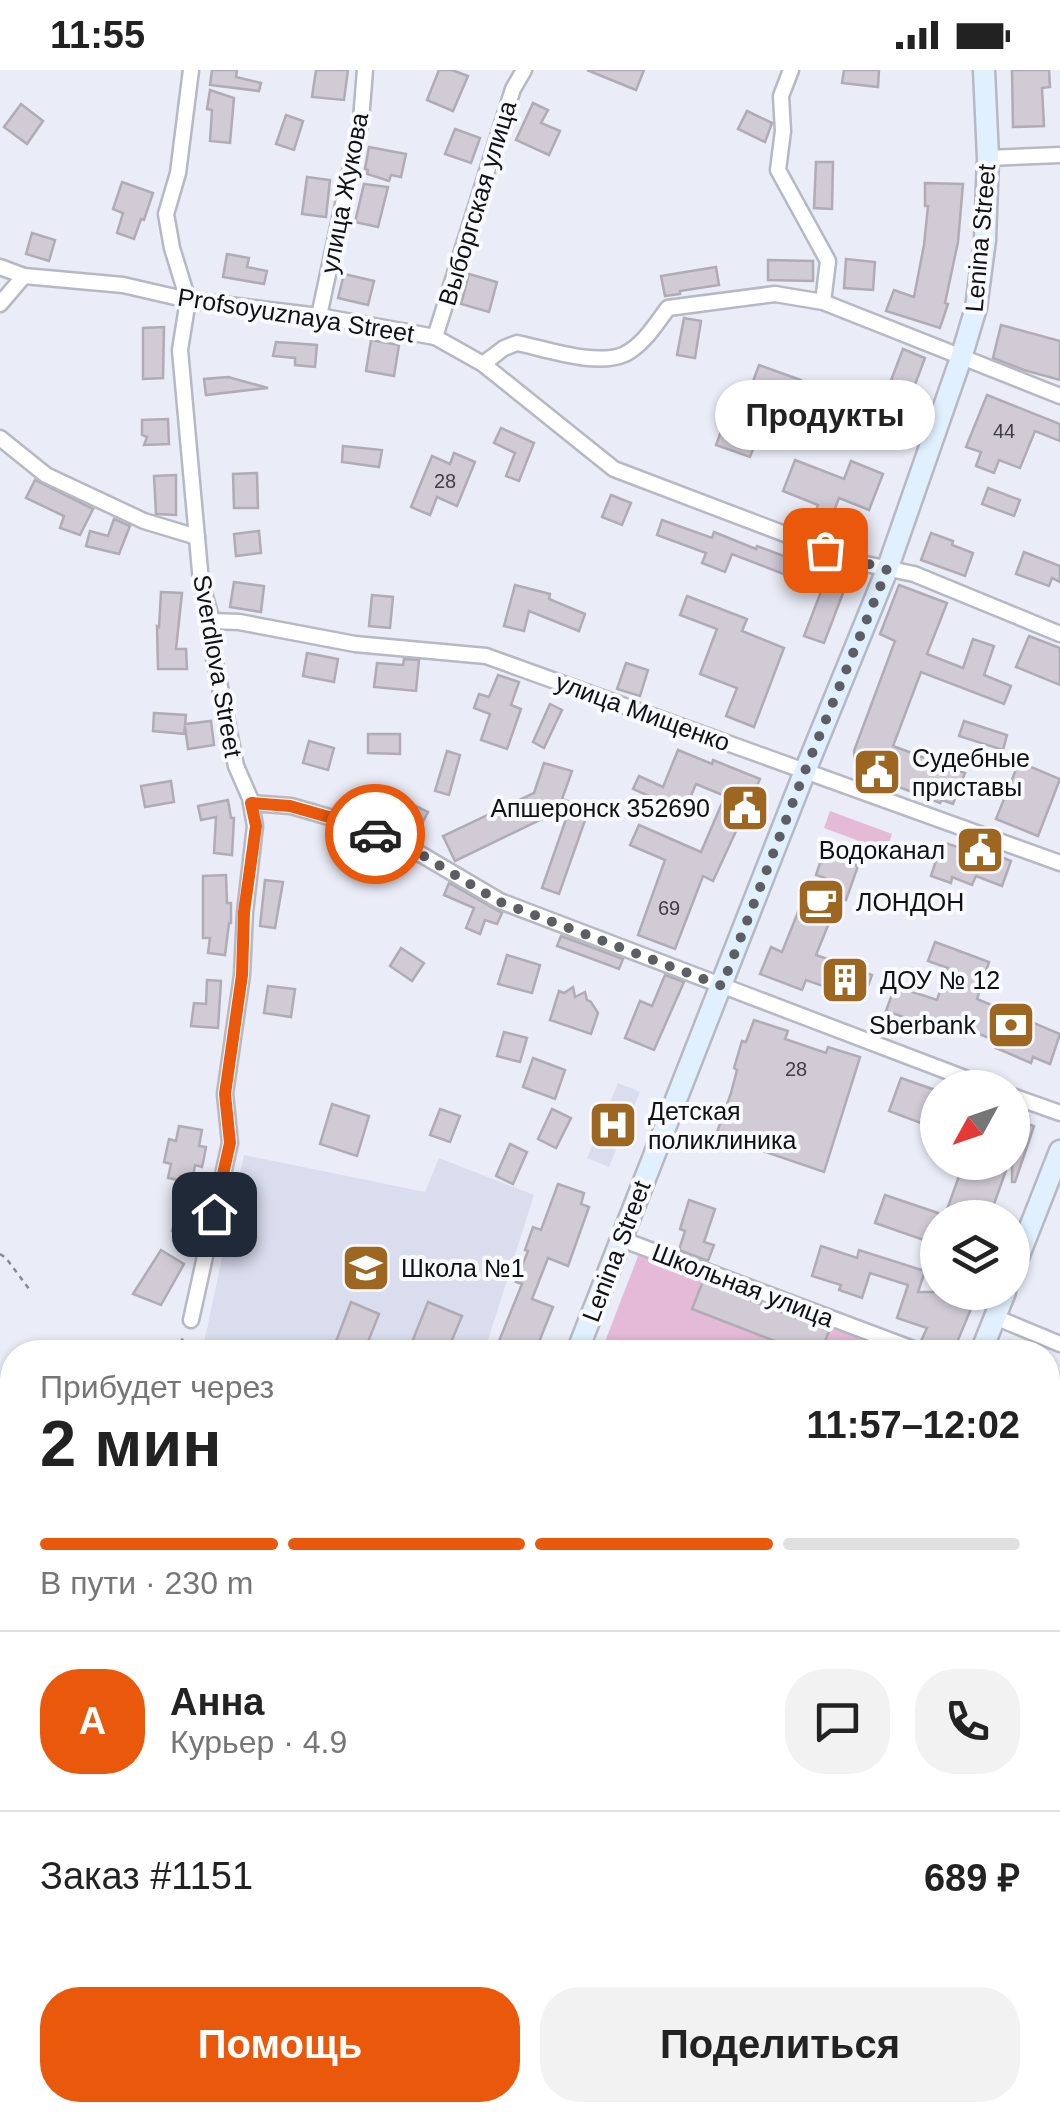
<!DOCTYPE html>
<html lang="ru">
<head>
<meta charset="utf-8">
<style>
  body { margin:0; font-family:Helvetica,sans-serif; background:#f2f2f2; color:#222; height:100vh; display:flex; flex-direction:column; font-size:38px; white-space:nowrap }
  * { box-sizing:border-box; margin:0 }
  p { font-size:32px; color:#767676 }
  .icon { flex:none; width:55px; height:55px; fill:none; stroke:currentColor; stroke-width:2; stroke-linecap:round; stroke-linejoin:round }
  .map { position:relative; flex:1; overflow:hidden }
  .details { position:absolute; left:0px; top:1270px; width:1060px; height:782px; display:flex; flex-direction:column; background:#fff; border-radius:40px 40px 0 0; box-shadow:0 2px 8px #0004 }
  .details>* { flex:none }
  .needle { width:65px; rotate:230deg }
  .controls { position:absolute; left:920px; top:1000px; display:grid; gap:20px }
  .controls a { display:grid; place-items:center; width:110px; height:110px; border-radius:50%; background:#fff; box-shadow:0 2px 8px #0004; font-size:50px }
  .pin { position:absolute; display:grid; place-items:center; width:85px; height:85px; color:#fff; margin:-42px; border-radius:20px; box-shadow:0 5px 15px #0006 }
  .courier { position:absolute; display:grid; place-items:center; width:100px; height:100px; margin:-50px; border:8px solid #ea580c; border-radius:50%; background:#fff; color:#222; box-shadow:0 2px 12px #0007 }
  .bubble { position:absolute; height:70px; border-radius:35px; background:#fff; box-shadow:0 2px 8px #0004; font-size:32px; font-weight:700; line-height:70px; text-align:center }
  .summary em { font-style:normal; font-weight:700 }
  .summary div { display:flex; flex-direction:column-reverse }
  .summary { display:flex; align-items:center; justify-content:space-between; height:170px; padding:0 40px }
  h1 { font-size:65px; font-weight:700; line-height:75px }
  .bar { display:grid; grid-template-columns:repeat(4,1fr); gap:15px 10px; align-content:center; height:120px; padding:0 40px }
  .bar i { height:12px; border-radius:8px; background:#e0e0e0 }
  .bar .current { background:#ea580c }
  .bar p { grid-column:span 4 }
  .line { display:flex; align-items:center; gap:25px; padding:0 40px; border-top:2px solid #e0e0e0 }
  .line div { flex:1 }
  .round { display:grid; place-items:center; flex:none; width:105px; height:105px; border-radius:40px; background:#f2f2f2 }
  .action { display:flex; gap:20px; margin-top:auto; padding:20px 40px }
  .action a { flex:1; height:115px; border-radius:40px; background:#ea580c; color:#fff; font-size:40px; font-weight:700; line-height:115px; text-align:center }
  .action a+a { background:#f2f2f2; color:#222 }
  .status { display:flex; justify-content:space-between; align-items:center; height:70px; padding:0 50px; background:#fff; direction:ltr }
  .status svg { height:28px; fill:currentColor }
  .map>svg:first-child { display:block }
  .built { fill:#daddee }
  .green { fill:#e4bad7 }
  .building { fill:#d0cbd5; stroke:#b0abb5; stroke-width:2.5 }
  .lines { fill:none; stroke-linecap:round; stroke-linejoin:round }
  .street-casing { stroke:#b6b8c3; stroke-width:19 }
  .secondary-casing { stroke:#b6b8c3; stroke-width:25 }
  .path { stroke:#888a92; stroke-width:2.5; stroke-dasharray:5 5; stroke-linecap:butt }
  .street { stroke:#fff; stroke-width:14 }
  .secondary { stroke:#e1f0fe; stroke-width:20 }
  .done { stroke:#5c5e64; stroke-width:10; stroke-dasharray:0 18 }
  .route { stroke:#ea580c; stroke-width:12 }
  .labels { text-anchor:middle; stroke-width:8; stroke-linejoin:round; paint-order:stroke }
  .number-label { font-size:20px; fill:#404045 }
  .street-label { font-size:25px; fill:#101115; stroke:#f9faff }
  .poi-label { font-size:25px; fill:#101115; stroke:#f9faff; text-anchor:start }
</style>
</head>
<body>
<div class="status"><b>11:55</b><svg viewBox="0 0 49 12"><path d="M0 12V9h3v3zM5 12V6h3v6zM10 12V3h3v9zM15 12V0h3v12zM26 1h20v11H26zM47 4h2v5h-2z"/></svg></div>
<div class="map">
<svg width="1060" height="2051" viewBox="0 0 1060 2051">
  <rect width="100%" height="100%" fill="#eaecf7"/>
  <g class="built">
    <polygon points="618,1013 640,1022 609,1097 587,1088"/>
    <polygon points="244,1085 425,1122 439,1088 534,1125 488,1270 496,1273 492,1282 202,1282"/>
    <polygon points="1060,1400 1060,1637 1058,1639 1048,1634 1048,1427"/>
    <polygon points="711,2040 810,2040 815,2051 707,2051"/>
  </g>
  <g class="green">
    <polygon points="830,741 892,764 886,781 824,758"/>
    <polygon points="640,1181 901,1282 601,1282"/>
  </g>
  <g class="building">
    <polygon points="212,0 237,0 236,7 261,13 259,21 210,15"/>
    <polygon points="316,0 348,0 344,30 312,27"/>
    <polygon points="439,0 452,0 468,6 453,41 427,30"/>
    <polygon points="587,0 644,0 636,20"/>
    <polygon points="844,0 879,0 878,17 842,13"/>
    <polygon points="1012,0 1049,0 1050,17 1042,18 1044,56 1013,57"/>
    <polygon points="210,20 234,28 230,73 210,71 212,40 207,39"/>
    <polygon points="533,33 548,40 541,53 560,61 549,85 516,70"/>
    <polygon points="21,34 43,51 27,74 4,57"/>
    <polygon points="747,41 772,53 765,72 738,59"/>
    <polygon points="286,45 303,51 294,80 276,74"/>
    <polygon points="455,59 480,68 471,93 445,84"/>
    <polygon points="369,77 406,84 401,107 391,105 389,111 367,104 368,100 365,99"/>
    <polygon points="816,92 833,92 832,139 814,138"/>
    <polygon points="307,107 330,110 326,147 302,144"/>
    <polygon points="122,112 153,123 144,150 141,149 134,169 117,163 123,143 113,139"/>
    <polygon points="925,113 963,114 958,172 945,233 948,234 940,258 886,241 894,220 914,227 924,175 928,136 925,136"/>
    <polygon points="364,114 388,117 378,157 355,152"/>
    <polygon points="32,163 55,170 49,191 26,184"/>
    <polygon points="227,184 249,188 247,197 267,201 264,214 223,207"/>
    <polygon points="846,189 875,192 873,220 844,218"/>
    <polygon points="768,190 813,191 813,211 768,210"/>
    <polygon points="716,197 719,215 680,221 680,224 665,226 661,206"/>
    <polygon points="344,204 374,211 368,235 338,228"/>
    <polygon points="469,204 497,212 489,242 461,234"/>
    <polygon points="684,248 701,251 695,288 677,285"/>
    <polygon points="1001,255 1060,271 1060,310 1024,300 993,288"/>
    <polygon points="164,257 163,308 143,309 143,258"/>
    <polygon points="371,270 399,275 394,306 366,301"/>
    <polygon points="276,272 317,275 315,297 295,295 295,288 273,286"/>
    <polygon points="903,279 925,288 904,344 865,329 870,315 887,321"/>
    <polygon points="759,295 801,310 795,327 824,339 811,373 798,368 806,346 748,325"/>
    <polygon points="228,307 268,318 206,325 204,309"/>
    <polygon points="987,325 1060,354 1060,371 1035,361 1020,398 999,390 994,403 976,396 981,382 966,377"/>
    <polygon points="726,348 760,361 750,387 716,375"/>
    <polygon points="168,349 169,374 144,375 147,367 142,365 142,350"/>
    <polygon points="501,358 534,373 519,411 506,406 515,383 494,373"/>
    <polygon points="343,376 382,380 379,397 342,392"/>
    <polygon points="454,383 475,392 457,436 437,427 430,445 411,437 432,386 450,394"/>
    <polygon points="795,390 844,409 851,391 883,404 869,440 839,428 824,467 808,460 818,435 783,421"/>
    <polygon points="257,403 258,438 234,438 233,404"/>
    <polygon points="176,405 176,445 156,444 154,406"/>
    <polygon points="35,410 93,439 80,465 60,458 64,446 26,428"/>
    <polygon points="988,418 1020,430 1014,446 982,434"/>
    <polygon points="611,425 631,433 622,455 602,447"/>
    <polygon points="114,449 130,456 119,484 86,476 90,461 108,466"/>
    <polygon points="662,450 712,468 714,462 756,479 757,476 848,510 824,573 804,566 822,519 732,484 725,502 702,493 706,483 657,465"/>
    <polygon points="259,461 261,483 236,486 234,464"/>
    <polygon points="931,463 953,471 952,475 973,483 965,506 921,490"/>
    <polygon points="1024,482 1060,496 1060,512 1052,508 1049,516 1016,504"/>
    <polygon points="234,512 264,516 261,542 230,537"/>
    <polygon points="515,515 550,524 549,529 585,544 579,561 529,541 524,561 504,556"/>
    <polygon points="899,515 947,533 927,584 963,598 973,569 994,576 984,605 1011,616 1004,634 921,602 893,676 965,703 953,734 942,730 940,733 863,703 855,693 854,681 895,571 880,564"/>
    <polygon points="161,522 182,523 176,579 186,579 187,599 158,599 157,556 159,557"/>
    <polygon points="372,525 393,527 390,558 369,556"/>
    <polygon points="687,526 747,549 742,561 784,578 754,657 726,646 737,618 700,604 717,559 680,545"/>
    <polygon points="1029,566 1060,578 1060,615 1016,597"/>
    <polygon points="307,583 338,589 334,612 303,606"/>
    <polygon points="404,589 419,590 416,621 374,617 377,593 403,595"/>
    <polygon points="626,593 648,600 640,626 617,619"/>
    <polygon points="498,605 519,612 511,635 521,639 507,679 481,670 490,644 474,638 479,624 489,627"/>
    <polygon points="550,634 562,640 544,678 533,672"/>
    <polygon points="154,643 186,645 185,654 211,651 214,675 188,679 185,656 184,664 153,661"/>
    <polygon points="964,651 1007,665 1003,680 959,666"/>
    <polygon points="368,664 400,664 400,684 368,683"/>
    <polygon points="309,671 334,678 328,700 303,693"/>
    <polygon points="678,680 712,694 713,690 760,709 713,811 703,806 675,879 638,865 665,790 630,775 639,755 701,782 725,726 696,714 684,742 633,719 639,706 663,717"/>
    <polygon points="447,681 460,685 449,725 435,721"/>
    <polygon points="1019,692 1060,709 1038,766 996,749"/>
    <polygon points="544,693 572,701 562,729 589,739 559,824 542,818 571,735 455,791 443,766 534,723"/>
    <polygon points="171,711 174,732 145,737 141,716"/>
    <polygon points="228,730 231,748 234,748 232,785 214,783 216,747 201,750 198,736"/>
    <polygon points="404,730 428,742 418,761 394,749"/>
    <polygon points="942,772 970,781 973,775 1011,791 1002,816 976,806 972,815 952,807 951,813 931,806"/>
    <polygon points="823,784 858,796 846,830 842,828 836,844 833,843 816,885 872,905 863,930 806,910 802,920 760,904 771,877 782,882 800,837 813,842 825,808 816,805"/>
    <polygon points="226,805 227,833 231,833 231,853 229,853 225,885 208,883 210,868 203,868 203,806"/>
    <polygon points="265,810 283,812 275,858 260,856"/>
    <polygon points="449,813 502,843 497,854 485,850 480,864 466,858 474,838 444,825"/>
    <polygon points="561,866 623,889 619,899 557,876"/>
    <polygon points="935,872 989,892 977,929 1060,964 1050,994 1033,987 1031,993 996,978 999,972 967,959 964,967 886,941 895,916 937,930 948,898 928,891"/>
    <polygon points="401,878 424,893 412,911 390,896"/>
    <polygon points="507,885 540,895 532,923 498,914"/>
    <polygon points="665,905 684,912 654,980 625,968 640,931 652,936"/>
    <polygon points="207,910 221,911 218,958 191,956 194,933 206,934"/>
    <polygon points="268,916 295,919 291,947 264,943"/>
    <polygon points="573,917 575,927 585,922 587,930 591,932 598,943 591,964 550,950 559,921 564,923"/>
    <polygon points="754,950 788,961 785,969 826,983 828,977 860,987 824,1102 716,1065 731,1023 737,1000 734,998 742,971 746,972"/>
    <polygon points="504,962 527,968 520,992 497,986"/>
    <polygon points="533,988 565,1000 555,1029 523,1017"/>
    <polygon points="901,1008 938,1021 938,1049 934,1058 889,1041"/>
    <polygon points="332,1034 369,1046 357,1086 320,1074"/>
    <polygon points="440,1039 460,1046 450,1072 430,1065"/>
    <polygon points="552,1039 571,1048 556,1078 538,1069"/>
    <polygon points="1012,1049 1034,1056 1015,1112 1012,1112"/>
    <polygon points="179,1056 202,1060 199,1076 206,1077 204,1088 202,1097 195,1095 192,1113 168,1108 171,1094 164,1092 169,1069 176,1071"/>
    <polygon points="510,1074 527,1082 513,1114 496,1106"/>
    <polygon points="964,1092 1009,1092 989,1148 944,1148"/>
    <polygon points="558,1114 584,1123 581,1134 589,1137 568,1196 548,1188 532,1229 553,1237 535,1282 512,1282 497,1276 522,1214 516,1212 528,1181 525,1180 533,1157 541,1160"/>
    <polygon points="885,1125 938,1143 938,1175 875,1153"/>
    <polygon points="689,1130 715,1139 704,1172 714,1175 708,1191 679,1180 685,1161 680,1159"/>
    <polygon points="179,1135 198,1140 192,1166 172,1161"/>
    <polygon points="821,1176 857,1188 859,1180 925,1201 918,1222 978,1222 953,1282 940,1282 931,1278 921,1271 927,1258 897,1248 908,1215 870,1203 862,1228 839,1220 841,1215 812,1206"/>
    <polygon points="161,1180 184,1194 161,1235 133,1224"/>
    <polygon points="703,1211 829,1261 821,1282 803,1282 692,1239"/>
    <polygon points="351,1232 379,1244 364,1282 332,1282"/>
    <polygon points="428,1232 462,1246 447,1282 408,1282"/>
    <polygon points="1048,1447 1060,1451 1060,1491 1048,1520"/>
  </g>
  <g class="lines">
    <g class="street-casing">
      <g id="street">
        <polyline points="791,0 781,26 783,61 778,100 828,191 823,232"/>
        <polyline points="988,88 1060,85"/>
        <polyline points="0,197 24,206 123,215 188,230 319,246 435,267 483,294 614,399 861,493 914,504 1060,564"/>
        <polyline points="0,234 24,206"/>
        <polyline points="319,246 361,50 365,0"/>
        <polyline points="435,267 513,19 524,0"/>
        <path d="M483 294 504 278 517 273C546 279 597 297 625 284 644 274 656 254 668 238L775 224 823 232 1060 326"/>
        <polyline points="0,368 46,405 144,451 197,467"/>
        <polyline points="212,551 239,552 355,574 486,586 1060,793"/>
        <polyline points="251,733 291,736 350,753 422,785 500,831 991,1018"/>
        <polyline points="1012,1026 1060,1043"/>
        <polyline points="621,1169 921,1282"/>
        <polyline points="995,1247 1060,1274"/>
        <polyline points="191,1250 230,1073 225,1024 242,905 245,842 255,756 250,728 236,696 211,573 212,551 201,512 180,280 188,230 172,178 166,144 178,103 191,0"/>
        <polyline points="1048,1793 1060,1778"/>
        <polyline points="0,1803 12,1806"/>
        <polyline points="573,2040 602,2051"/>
        <polyline points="1041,2051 1060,2047"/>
      </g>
    </g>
    <g class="secondary-casing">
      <g id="secondary">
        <polyline points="1012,1203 1060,1081"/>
        <polyline points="577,1282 805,701 887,500 961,288 976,238 985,170 988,88 984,0"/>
        <polyline points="981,1282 1005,1222"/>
        <polyline points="1048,1764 1060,1770"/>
        <polyline points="275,2051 279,2040"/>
        <polyline points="690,2051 695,2040"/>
      </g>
    </g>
    <g class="path">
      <polyline points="0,1184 6,1188 29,1219"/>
      <polyline points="176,1282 184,1266"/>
      <polyline points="1005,1282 1010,1270"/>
      <polyline points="720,2040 727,2051"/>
    </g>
    <use href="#street" class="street"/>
    <use href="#secondary" class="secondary"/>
  </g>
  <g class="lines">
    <polyline class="done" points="375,764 422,785 500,832 722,916 805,701 887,500 825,480"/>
    <polyline class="route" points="214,1144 230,1073 225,1024 242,905 244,842 256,756 251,733 290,736 350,753 375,764"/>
  </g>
  <defs>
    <g id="civic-square" transform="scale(2.5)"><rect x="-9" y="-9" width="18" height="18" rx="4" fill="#9e6721" stroke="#f9faff"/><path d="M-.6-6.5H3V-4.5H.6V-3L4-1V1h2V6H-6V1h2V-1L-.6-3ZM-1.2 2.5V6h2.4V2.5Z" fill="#fff"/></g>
    <g id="cafe-square" transform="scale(2.5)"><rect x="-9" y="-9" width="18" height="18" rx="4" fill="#9e6721" stroke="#f9faff"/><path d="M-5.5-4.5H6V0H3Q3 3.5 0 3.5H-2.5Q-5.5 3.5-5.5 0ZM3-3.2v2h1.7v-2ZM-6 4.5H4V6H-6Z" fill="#fff"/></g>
    <g id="building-square" transform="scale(2.5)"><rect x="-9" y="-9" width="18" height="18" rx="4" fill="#9e6721" stroke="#f9faff"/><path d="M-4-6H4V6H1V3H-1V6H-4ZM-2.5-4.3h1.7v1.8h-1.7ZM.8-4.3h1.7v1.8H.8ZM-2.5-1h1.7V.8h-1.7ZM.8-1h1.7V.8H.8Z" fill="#fff"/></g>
    <g id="bank-square" transform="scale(2.5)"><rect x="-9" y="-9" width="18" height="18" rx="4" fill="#9e6721" stroke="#f9faff"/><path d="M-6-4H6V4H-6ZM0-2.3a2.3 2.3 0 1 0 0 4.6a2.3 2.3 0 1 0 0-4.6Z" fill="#fff"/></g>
    <g id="hospital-square" transform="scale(2.5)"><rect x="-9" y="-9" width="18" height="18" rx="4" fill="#9e6721" stroke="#f9faff"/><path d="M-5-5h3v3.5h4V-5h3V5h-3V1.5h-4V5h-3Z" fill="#fff"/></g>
    <g id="school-square" transform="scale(2.5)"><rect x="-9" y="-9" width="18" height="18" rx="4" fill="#9e6721" stroke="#f9faff"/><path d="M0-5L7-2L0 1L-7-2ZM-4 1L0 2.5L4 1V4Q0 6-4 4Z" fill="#fff"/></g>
  </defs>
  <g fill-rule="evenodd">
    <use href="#civic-square" x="877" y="702"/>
    <use href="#civic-square" x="745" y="738"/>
    <use href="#civic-square" x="980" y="780"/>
    <use href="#cafe-square" x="821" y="832"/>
    <use href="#building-square" x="845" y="910"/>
    <use href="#bank-square" x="1011" y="955"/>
    <use href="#hospital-square" x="613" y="1055"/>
    <use href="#school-square" x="366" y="1198"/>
  </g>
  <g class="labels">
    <g class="number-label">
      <text x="1004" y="368">44</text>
      <text x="445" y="418">28</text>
      <text x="669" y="845">69</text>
      <text x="796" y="1006">28</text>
    </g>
    <g class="street-label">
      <text transform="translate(344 123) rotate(-79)" y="9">улица Жукова</text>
      <text transform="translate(477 133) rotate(-73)" y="9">Выборгская улица</text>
      <text transform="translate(980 168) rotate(-85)" y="9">Lenina Street</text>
      <text transform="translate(296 245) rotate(9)" y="9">Profsoyuznaya Street</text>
      <text transform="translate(218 596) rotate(80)" y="9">Sverdlova Street</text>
      <text transform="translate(643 642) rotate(20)" y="9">улица Мищенко</text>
      <text transform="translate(616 1181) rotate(-69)" y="9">Lenina Street</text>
      <text transform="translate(743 1215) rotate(21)" y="9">Школьная улица</text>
    </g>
    <g class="poi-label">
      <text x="912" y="697">Судебные<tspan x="912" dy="29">приставы</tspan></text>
      <text x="710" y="747" text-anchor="end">Апшеронск 352690</text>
      <text x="945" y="789" text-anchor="end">Водоканал</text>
      <text x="856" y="841">ЛОНДОН</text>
      <text x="880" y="919">ДОУ № 12</text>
      <text x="976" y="964" text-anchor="end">Sberbank</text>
      <text x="648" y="1050">Детская<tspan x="648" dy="29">поликлиника</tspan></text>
      <text x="401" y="1207">Школа №1</text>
    </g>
  </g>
</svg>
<div class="controls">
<a><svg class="needle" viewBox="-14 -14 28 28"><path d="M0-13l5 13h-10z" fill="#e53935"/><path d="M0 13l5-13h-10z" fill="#767676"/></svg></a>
<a><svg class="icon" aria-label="layers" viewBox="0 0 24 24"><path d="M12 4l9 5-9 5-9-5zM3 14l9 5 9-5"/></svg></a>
</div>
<div class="pin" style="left:825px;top:480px;background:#ea580c"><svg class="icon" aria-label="bag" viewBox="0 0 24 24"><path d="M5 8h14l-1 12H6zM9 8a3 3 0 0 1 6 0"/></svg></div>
<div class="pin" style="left:214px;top:1144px;background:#1f2937"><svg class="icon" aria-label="home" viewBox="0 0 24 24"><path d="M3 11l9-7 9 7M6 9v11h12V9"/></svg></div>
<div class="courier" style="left:375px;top:764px"><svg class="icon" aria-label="car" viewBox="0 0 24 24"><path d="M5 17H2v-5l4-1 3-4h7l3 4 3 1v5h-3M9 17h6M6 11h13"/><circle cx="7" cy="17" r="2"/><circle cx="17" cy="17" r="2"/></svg></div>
<div class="bubble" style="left:715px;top:310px;width:220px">Продукты</div>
<section class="details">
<div class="summary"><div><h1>2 мин</h1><p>Прибудет через</p></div><em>11:57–12:02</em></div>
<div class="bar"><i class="current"></i><i class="current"></i><i class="current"></i><i></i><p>В пути · 230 m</p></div>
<div class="line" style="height:180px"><b class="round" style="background:#ea580c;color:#fff">А</b><div><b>Анна</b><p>Курьер · 4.9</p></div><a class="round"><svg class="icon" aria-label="chat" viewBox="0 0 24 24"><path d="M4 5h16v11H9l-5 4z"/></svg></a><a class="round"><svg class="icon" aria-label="phone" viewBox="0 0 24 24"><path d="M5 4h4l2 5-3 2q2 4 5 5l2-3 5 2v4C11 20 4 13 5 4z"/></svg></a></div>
<div class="line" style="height:130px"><div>Заказ #1151</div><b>689 ₽</b></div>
<div class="action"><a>Помощь</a><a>Поделиться</a></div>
</section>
</div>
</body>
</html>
